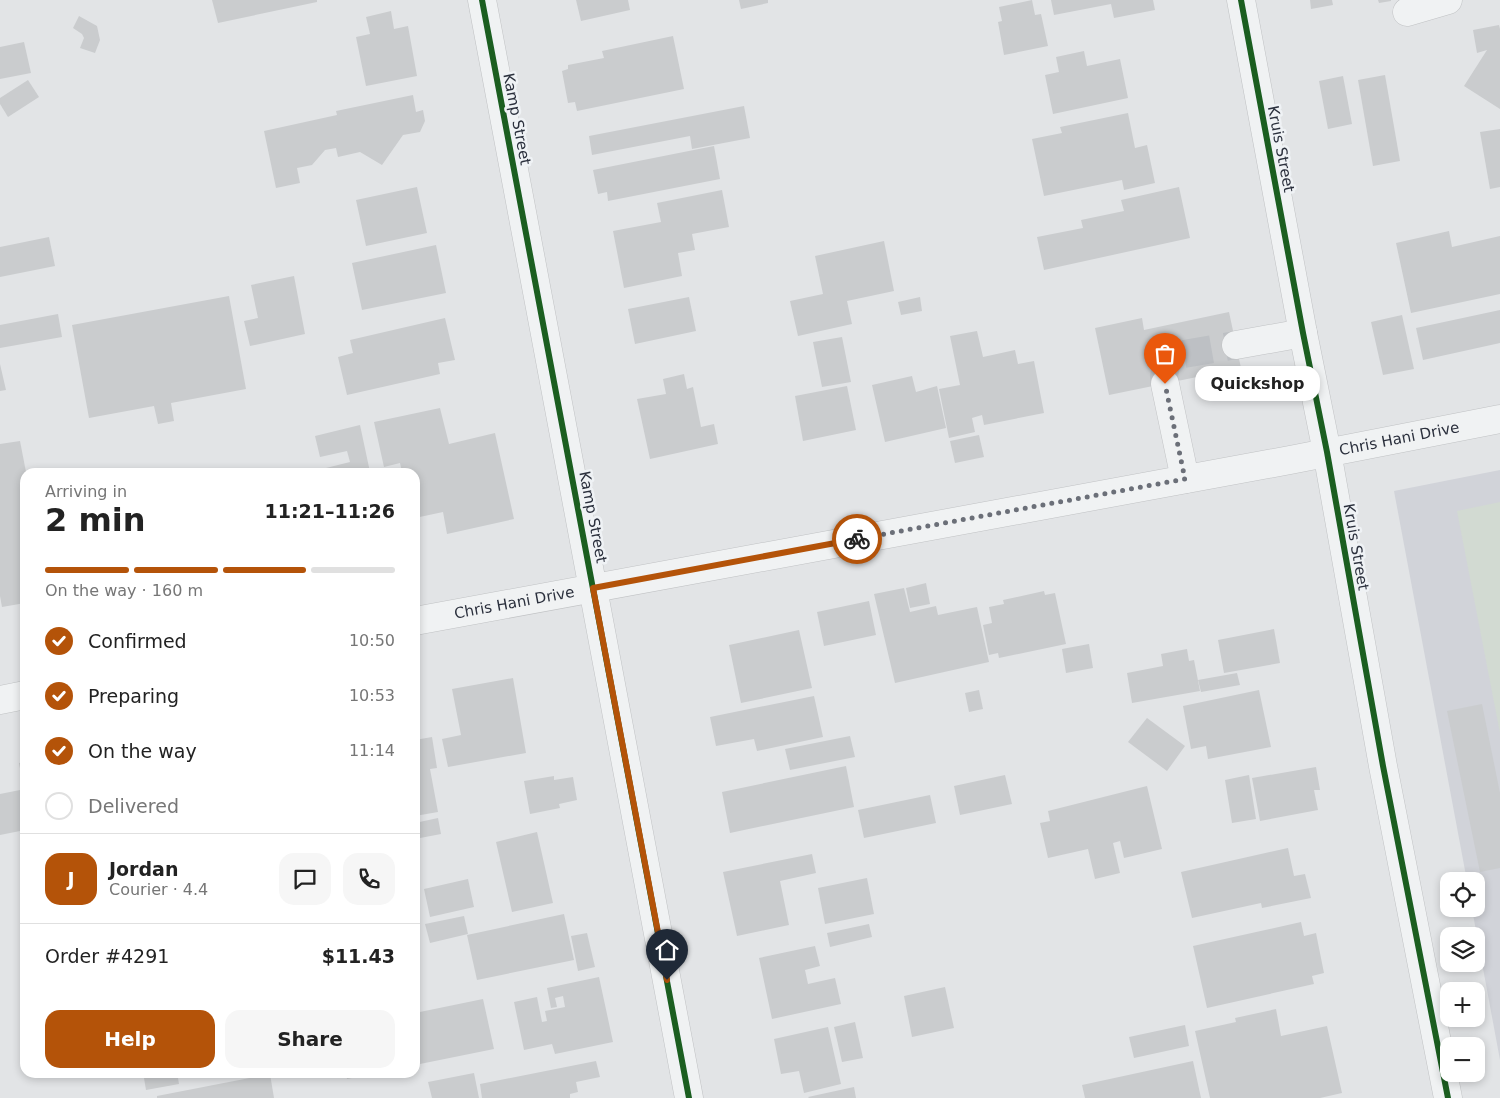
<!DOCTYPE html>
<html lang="en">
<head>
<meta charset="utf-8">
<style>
  body { margin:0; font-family:"DejaVu Sans",sans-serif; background:#f6f6f6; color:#222; height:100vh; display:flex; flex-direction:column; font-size:19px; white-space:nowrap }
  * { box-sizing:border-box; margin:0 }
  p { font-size:16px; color:#767676 }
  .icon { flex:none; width:28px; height:28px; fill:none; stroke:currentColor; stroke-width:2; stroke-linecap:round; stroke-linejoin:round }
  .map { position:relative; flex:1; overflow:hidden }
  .drawer { position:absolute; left:20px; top:468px; width:400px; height:610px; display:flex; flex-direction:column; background:#fff; border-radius:15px; box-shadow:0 2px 8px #0003 }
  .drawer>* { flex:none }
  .buttons { position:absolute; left:1440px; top:872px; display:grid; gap:10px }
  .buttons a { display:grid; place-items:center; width:45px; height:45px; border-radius:10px; background:#fff; box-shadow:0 2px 8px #0003; font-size:25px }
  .pin { position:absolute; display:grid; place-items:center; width:42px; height:42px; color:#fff; margin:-51px -21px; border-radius:50% 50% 50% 0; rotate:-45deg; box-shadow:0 0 5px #0007 }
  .pin .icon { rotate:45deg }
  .courier { position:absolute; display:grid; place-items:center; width:50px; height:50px; margin:-25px; border:4px solid #b45309; border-radius:50%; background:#fff; color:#222; box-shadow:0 1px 6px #0007 }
  .bubble { position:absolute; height:35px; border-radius:15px; background:#fff; box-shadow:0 2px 8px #0003; font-size:16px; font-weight:700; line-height:35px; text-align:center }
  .overview em { font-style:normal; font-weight:700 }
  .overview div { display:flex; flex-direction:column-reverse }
  .overview { display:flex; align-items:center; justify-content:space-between; height:85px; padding:0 25px }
  h1 { font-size:32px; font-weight:700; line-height:38px }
  .bar { display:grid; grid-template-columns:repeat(4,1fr); gap:8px 5px; align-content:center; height:60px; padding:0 25px }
  .bar i { height:6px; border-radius:4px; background:#e0e0e0 }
  .bar .current { background:#b45309 }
  .bar p { grid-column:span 4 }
  .line { display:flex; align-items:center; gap:12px; padding:0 25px; border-top:1px solid #e0e0e0 }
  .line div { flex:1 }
  .round { display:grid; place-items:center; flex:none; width:52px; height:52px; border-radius:15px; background:#f6f6f6 }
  ol { padding:0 25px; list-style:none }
  li { display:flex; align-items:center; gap:15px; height:55px }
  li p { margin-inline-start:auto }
  li .icon { padding:5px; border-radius:50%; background:#b45309; color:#fff; stroke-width:4 }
  li:last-child { color:#767676 }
  li i { width:28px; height:28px; border:2px solid #e0e0e0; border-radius:50% }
  .primary-button { display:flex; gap:10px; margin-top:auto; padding:10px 25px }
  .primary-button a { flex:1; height:58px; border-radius:15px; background:#b45309; color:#fff; font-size:20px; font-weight:700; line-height:58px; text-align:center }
  .primary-button a+a { background:#f6f6f6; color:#222 }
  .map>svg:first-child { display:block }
  .built { fill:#d1d3d9 }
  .green { fill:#d2dad2 }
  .building { fill:#caccce }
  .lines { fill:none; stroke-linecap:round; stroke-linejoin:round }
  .minor-tunnel { stroke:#bdc0c4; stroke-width:28; stroke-dasharray:28 14; stroke-linecap:butt }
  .minor-casing { stroke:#c0c2c4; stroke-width:29 }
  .minor { stroke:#f0f2f3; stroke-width:28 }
  .cycleway-casing { stroke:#eff2f5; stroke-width:9 }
  .cycleway { stroke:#1b5e20; stroke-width:6 }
  .done { stroke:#6b6f78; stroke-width:5; stroke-dasharray:0 9 }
  .route { stroke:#b45309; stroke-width:6 }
  .labels { text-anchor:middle; stroke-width:5; stroke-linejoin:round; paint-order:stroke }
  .street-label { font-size:15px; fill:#2b303d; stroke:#eff2f5 }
</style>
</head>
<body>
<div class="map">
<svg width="1500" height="1098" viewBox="0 0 1500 1098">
  <rect width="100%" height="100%" fill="#e2e4e6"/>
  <polygon class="built" points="1500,470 1500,1060 1472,909 1476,909 1476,881 1467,881 1394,491"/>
  <polygon class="green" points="1500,502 1500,733 1457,511"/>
  <g class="building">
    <polygon points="212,0 317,0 317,2 218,23"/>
    <polygon points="576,0 628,0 630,10 581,21"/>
    <polygon points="739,0 768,0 768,3 741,9"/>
    <polygon points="1032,0 1035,15 1041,14 1048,46 1004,55 998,22 1002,21 999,7"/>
    <polygon points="1051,0 1153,0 1155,10 1114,18 1111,4 1054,15"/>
    <polygon points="1310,0 1332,0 1333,5 1311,9"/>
    <polygon points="1378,0 1391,0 1391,1 1379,3"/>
    <polygon points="391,11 394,29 408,26 417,76 366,86 356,37 370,34 366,17"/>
    <polygon points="79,16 97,26 100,40 95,53 80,48 84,38 82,34 73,28"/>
    <polygon points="1499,25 1500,29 1500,109 1464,86 1487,50 1477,53 1473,30"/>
    <polygon points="673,36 684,89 577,111 575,102 568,103 562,71 568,69 568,65 604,58 602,51"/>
    <polygon points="24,42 31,73 0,79 0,47"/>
    <polygon points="1084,51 1087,66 1120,59 1128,98 1053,114 1045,75 1059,72 1056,57"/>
    <polygon points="1385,75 1400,161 1373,166 1358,80"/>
    <polygon points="1343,76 1352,124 1328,129 1319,81"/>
    <polygon points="28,80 39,97 8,117 0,104 0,98"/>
    <polygon points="413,95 416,112 423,110 425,121 420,132 403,135 382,165 360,152 338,157 336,148 325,150 312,165 297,168 300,183 276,188 264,131 337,115 336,111"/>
    <polygon points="744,106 750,138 692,149 690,136 592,155 589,136"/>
    <polygon points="1128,113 1135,148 1147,145 1155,183 1124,190 1122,180 1044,196 1032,139 1062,133 1060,127"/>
    <polygon points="1500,129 1500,187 1490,189 1480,132"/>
    <polygon points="714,146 720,179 608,201 607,192 598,194 593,170"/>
    <polygon points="417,187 427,233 366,246 356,200"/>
    <polygon points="1179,187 1190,238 1044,270 1037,237 1083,228 1081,220 1124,211 1121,200"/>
    <polygon points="722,190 729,227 692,234 695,250 678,253 682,276 624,288 613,231 661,222 657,203"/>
    <polygon points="1449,231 1452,247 1500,236 1500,294 1411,313 1396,243"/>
    <polygon points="49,237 55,266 0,277 0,247"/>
    <polygon points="884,241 894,291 847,301 852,324 798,336 790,301 823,294 815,256"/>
    <polygon points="436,245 446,293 362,310 352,263"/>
    <polygon points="294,276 305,334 250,346 244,321 258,318 251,285"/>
    <polygon points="229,296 246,389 171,403 174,421 158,424 154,406 89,418 72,325"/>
    <polygon points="689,297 696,331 635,344 628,309"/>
    <polygon points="920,297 922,311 901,315 898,302"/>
    <polygon points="1500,310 1500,343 1423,360 1416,328"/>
    <polygon points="1229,312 1241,368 1109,395 1095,328 1142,318 1144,330"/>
    <polygon points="58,314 62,337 0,348 0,325"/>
    <polygon points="1402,315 1414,369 1383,375 1371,322"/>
    <polygon points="445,318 455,360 438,363 440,374 347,395 338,357 353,353 350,340"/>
    <polygon points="977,331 983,357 1015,350 1018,364 1034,361 1044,413 984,425 982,415 972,418 975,432 949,438 939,389 960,385 950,336"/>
    <polygon points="842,337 851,382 822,387 813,342"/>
    <polygon points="0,364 6,390 0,391"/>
    <polygon points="684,374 687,389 693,387 701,427 714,424 718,444 650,459 637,399 666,394 663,379"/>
    <polygon points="912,376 916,392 937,386 946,428 885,442 872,385"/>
    <polygon points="847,386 856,430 803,441 795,396"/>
    <polygon points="440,408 449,444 495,433 514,519 447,534 443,512 415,518 415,472 402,472 400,463 384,467 374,422"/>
    <polygon points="360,425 370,472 319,472 318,470 350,462 347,451 320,457 315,436"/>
    <polygon points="979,435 984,457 955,463 950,441"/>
    <polygon points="20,441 26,472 25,603 2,607 0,596 0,444"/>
    <polygon points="926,583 930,604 910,608 906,588"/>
    <polygon points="904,588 910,612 936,606 938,615 977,607 989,662 895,683 874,594"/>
    <polygon points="1044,591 1045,595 1055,593 1066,644 999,658 998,653 989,655 983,625 992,623 989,607 1004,604 1003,600"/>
    <polygon points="869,601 876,635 824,646 817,612"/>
    <polygon points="1274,629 1280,663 1224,673 1218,640"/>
    <polygon points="799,630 812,688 741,703 729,645"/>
    <polygon points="1089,644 1093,668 1066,673 1062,649"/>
    <polygon points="1187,649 1189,661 1194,660 1200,691 1132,703 1127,673 1163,666 1161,654"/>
    <polygon points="1237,673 1240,685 1201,692 1198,680"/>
    <polygon points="513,678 526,753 448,767 442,739 461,735 452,689"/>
    <polygon points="979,690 983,709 969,712 965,693"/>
    <polygon points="1259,690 1271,747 1208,759 1206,746 1191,749 1183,706"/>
    <polygon points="814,696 823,737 757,751 754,739 716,746 710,717"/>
    <polygon points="1482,704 1500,793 1500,868 1480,872 1447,711"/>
    <polygon points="1147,718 1185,746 1167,771 1128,742"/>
    <polygon points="850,736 855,757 790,770 785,749"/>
    <polygon points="432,737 437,768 430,769 438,812 415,816 415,740"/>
    <polygon points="25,762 25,783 23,784 19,763"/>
    <polygon points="846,766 854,807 730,833 722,792"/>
    <polygon points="1316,767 1320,790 1314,790 1318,810 1260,821 1252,778"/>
    <polygon points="1005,775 1012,804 960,815 954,786"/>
    <polygon points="1249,775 1256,819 1232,823 1225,780"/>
    <polygon points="554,776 554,780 573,777 577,800 559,804 560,808 530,814 524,781"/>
    <polygon points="1147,786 1162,849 1124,858 1120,841 1113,843 1120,873 1095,879 1088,849 1048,858 1040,823 1050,821 1048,811"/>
    <polygon points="25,789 25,830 0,835 0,794"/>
    <polygon points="930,795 936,823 864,838 858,810"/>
    <polygon points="438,818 441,834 415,839 415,823"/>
    <polygon points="537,832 553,903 512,912 496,842"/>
    <polygon points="1288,848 1294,876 1305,874 1311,898 1262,908 1261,903 1192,918 1181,872"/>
    <polygon points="812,854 816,873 780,881 789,925 737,936 723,872"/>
    <polygon points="867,878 874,914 825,924 818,888"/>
    <polygon points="468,879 474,907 430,917 424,889"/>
    <polygon points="564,914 574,960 477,980 467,935"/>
    <polygon points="464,916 468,934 430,943 425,924"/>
    <polygon points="1301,922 1304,936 1316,933 1324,973 1312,976 1314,984 1207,1008 1193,946"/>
    <polygon points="869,924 872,937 830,947 827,933"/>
    <polygon points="587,933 595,967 578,971 571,936"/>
    <polygon points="815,946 820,966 805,970 808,984 835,978 841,1004 772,1019 759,958"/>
    <polygon points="599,977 613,1042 555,1054 552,1044 524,1050 514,1002 537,997 542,1022 547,1021 545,1011 565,1007 563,996 555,998 557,1007 551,1008 547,988"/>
    <polygon points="945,987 954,1028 912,1037 904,996"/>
    <polygon points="483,999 494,1049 415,1065 415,1013"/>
    <polygon points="1276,1009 1281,1036 1327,1026 1342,1093 1320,1098 1210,1098 1195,1031 1236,1022 1235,1018"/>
    <polygon points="855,1022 863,1058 842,1062 834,1027"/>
    <polygon points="1185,1025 1189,1046 1134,1058 1129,1037"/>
    <polygon points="828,1027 841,1084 804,1093 799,1071 781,1074 774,1039"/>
    <polygon points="596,1061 600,1077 576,1082 578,1092 570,1094 570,1098 482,1098 480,1084"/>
    <polygon points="1193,1061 1201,1098 1085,1098 1082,1085"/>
    <polygon points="62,1072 84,1072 84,1073 63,1078"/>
    <polygon points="143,1072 177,1072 179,1084 146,1090"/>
    <polygon points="346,1072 376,1072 376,1073 347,1079"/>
    <polygon points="474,1073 479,1098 432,1098 428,1082"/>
    <polygon points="270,1074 274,1098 157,1098 157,1096"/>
    <polygon points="854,1087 856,1098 809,1098 808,1097"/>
  </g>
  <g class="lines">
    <polyline class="minor-tunnel" points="1165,384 1164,376 1166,364 1173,356 1236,345"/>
    <g class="minor-casing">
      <g id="minor">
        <polyline points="482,0 689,1098"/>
        <polyline points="1241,0 1303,333 1327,452 1383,766 1448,1098"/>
        <polyline points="1407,12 1448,0"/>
        <polyline points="1236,345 1303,333"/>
        <polyline points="1165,384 1185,479"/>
        <path id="s1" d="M415 621 1290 460 1500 419"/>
        <polyline points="0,700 25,695"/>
      </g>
    </g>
    <use href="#minor" class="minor"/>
    <g class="cycleway-casing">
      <g id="cycleway">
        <polyline points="482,0 689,1098"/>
        <polyline points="1241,0 1303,333 1327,452 1383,766 1448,1098"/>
      </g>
    </g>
    <use href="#cycleway" class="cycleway"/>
  </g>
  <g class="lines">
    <polyline class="done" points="857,539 1185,479 1165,384"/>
    <polyline class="route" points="667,980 593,588 857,539"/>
  </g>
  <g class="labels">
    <g class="street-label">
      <text transform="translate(517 119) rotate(79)" y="5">Kamp Street</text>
      <text transform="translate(1281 149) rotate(79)" y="5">Kruis Street</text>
      <text dy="5" stroke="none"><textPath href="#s1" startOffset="1001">Chris Hani Drive</textPath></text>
      <text transform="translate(593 517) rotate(79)" y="5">Kamp Street</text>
      <text transform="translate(1356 547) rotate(80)" y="5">Kruis Street</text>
      <text dy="5" stroke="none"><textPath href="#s1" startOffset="101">Chris Hani Drive</textPath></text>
    </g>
  </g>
</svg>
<div class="buttons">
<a><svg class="icon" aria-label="locate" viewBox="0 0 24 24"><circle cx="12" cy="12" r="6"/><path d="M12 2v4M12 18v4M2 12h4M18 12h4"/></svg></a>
<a><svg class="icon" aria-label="layers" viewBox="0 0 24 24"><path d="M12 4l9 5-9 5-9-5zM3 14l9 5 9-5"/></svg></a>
<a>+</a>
<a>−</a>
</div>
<div class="pin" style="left:1165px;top:384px;background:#ea580c"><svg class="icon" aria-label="bag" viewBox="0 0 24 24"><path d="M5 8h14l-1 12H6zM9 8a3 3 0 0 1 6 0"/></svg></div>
<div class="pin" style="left:667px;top:980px;background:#1f2937"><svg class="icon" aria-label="home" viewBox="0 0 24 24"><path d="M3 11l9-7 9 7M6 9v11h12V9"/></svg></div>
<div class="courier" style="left:857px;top:539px"><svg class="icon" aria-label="bike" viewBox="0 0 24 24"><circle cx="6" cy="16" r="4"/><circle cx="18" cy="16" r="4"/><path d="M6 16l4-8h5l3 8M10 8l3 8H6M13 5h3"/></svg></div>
<div class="bubble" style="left:1195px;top:366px;width:125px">Quickshop</div>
<section class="drawer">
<div class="overview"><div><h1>2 min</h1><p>Arriving in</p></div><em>11:21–11:26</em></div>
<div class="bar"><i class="current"></i><i class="current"></i><i class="current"></i><i></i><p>On the way · 160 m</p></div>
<ol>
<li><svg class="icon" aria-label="check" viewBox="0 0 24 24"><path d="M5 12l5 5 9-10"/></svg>Confirmed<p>10:50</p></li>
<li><svg class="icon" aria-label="check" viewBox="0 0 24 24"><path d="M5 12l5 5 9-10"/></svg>Preparing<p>10:53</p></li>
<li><svg class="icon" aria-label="check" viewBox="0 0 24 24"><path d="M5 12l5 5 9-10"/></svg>On the way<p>11:14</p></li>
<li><i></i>Delivered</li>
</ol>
<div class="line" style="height:90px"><b class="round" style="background:#b45309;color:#fff">J</b><div><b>Jordan</b><p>Courier · 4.4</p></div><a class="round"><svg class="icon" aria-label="chat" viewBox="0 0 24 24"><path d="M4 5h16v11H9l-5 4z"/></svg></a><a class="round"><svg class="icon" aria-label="phone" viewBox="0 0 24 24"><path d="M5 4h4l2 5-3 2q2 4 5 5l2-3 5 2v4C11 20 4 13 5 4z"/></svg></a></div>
<div class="line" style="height:65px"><div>Order #4291</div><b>$11.43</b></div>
<div class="primary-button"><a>Help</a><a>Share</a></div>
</section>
</div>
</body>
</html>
